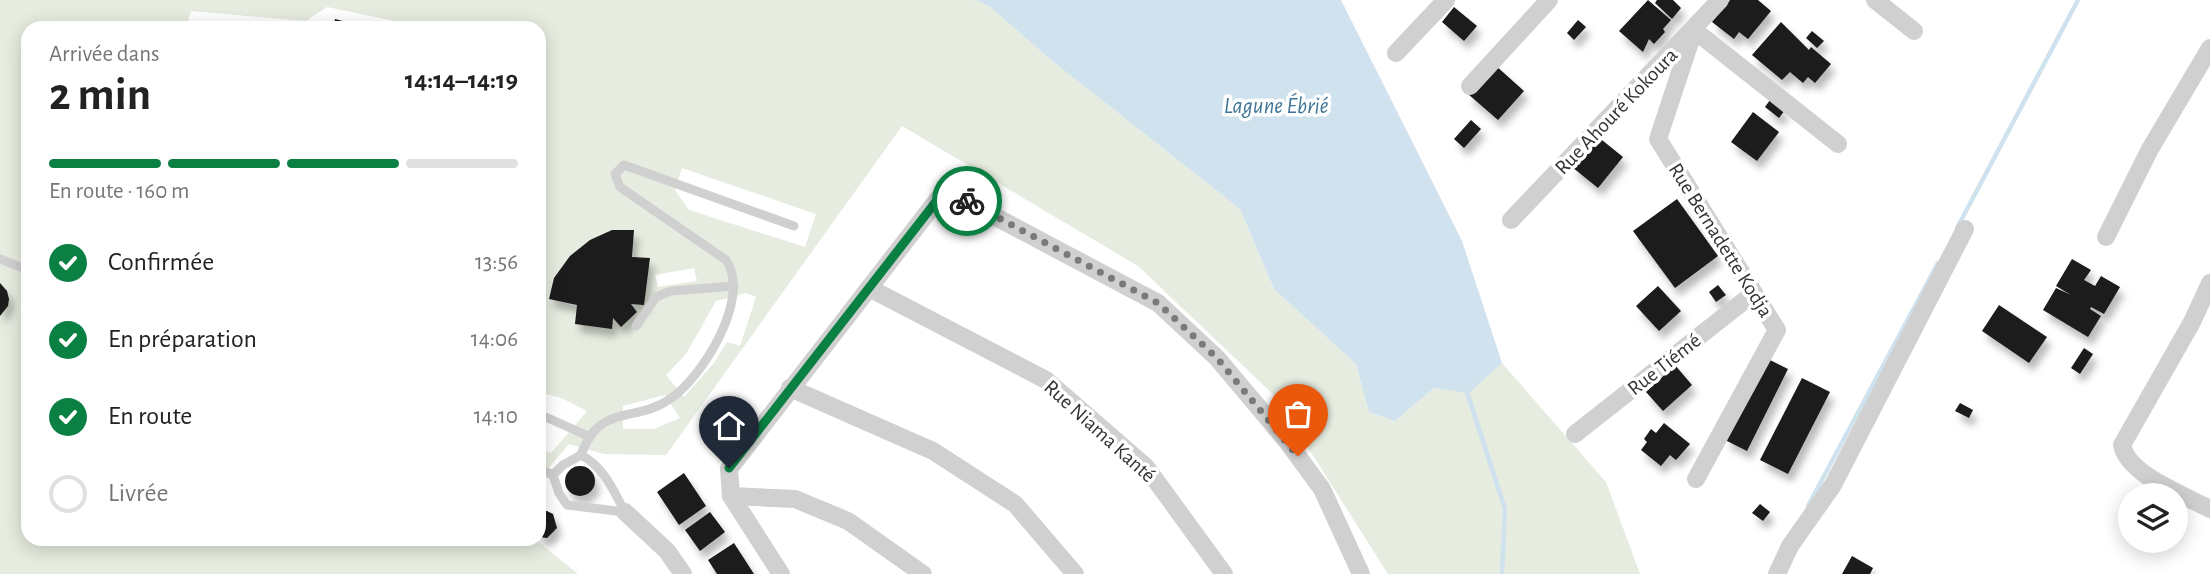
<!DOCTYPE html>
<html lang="fr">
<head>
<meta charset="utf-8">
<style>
  body { margin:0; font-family:"Alegreya Sans",sans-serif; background:#f2f2f2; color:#222; height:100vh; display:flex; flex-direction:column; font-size:26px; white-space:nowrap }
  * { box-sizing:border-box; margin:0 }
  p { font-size:23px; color:#767676 }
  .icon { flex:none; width:38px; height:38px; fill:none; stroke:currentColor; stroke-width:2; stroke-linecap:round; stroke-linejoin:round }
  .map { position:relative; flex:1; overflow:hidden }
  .details { position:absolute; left:21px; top:21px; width:525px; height:525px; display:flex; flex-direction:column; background:#fff; border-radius:21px; box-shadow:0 4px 18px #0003 }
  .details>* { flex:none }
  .tools { position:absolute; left:2118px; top:483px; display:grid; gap:14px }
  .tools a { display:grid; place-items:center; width:70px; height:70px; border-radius:50%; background:#fff; box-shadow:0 4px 18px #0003; font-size:35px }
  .pin { position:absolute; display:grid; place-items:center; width:60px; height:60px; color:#fff; margin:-72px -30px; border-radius:50% 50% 50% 0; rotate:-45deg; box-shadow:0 0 7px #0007 }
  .pin .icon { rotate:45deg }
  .courier { position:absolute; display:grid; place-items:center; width:70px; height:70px; margin:-35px; border:5px solid #0b8043; border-radius:50%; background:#fff; color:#222; box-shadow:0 2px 9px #0007 }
  .headline em { font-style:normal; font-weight:700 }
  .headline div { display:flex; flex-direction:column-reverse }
  .headline { display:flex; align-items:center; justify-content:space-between; height:119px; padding:0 28px }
  h1 { font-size:46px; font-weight:700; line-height:52px }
  .bar { display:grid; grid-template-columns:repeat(4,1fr); gap:10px 7px; align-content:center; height:84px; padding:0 28px }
  .bar i { height:9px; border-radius:5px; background:#e0e0e0 }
  .bar .current { background:#0b8043 }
  .bar p { grid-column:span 4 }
  ol { padding:0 28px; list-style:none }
  li { display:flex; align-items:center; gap:21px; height:77px }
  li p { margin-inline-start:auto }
  li .icon { padding:7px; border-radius:50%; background:#0b8043; color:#fff; stroke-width:4 }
  li:last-child { color:#767676 }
  li i { width:38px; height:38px; border:4px solid #e0e0e0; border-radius:50% }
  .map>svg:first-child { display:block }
  .green { fill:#e6ecdf; fill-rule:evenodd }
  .water { fill:#cfe2ee }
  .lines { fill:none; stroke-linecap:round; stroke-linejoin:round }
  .stream { stroke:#cfe2ee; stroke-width:4.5 }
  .building { fill:#1a1a1a; filter:url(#shadow) }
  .service { stroke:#d0d0d0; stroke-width:9 }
  .minor { stroke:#d0d0d0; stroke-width:18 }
  .done { stroke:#7a7a7a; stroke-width:7; stroke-dasharray:0 12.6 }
  .route { stroke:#0b8043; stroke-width:9 }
  .labels { text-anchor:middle; stroke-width:7; stroke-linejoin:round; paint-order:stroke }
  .street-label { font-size:21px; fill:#333; stroke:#fff }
  .water-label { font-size:23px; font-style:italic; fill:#3f7597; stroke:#fff }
</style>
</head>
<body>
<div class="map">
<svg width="2210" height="574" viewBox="0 0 2210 574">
  <defs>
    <filter id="shadow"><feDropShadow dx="4.5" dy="8" stdDeviation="3.5" flood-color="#0004"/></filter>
  </defs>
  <rect width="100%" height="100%" fill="#fff"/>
  <path class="green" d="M0 0H975L989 6 1051 60 1240 209 1274 289 1356 364 1369 412 1395 421 1434 388 1469 392 1502 363 1606 482 1640 574H1388L1276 397 1138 266 902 126 666 455 604 454 569 444 539 479V449L551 453 587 411 561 398 539 392V28H413L399 22 327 7 306 21 191 11 186 28H28V539H535L578 574H0ZM682 168 816 214 805 247 689 210 675 190ZM612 230H634L631 304 637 312 621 326 613 318 549 298C558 263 579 244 612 230ZM694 268 697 281 658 287 655 275ZM746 293 756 297 740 346 727 342 714 363 684 397 666 375 686 354 716 301ZM665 395 680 418 654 429H623V406Z"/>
  <polygon class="water" points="975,0 1341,0 1462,241 1502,363 1469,393 1434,388 1395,421 1369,412 1356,364 1274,289 1240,209 1051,60 989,6"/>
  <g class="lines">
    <g class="stream">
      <polyline points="1957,228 2078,0"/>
      <polyline points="1466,389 1505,509 1502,574"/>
      <polyline points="1808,506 1938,263"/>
    </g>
  </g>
  <g class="building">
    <polygon points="1648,0 1671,20 1663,29 1665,32 1654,44 1649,39 1643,52 1619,31"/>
    <polygon points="1657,0 1673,0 1681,8 1672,19 1655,3"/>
    <polygon points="1730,0 1758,0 1771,11 1748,39 1739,32 1734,39 1712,22"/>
    <polygon points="1454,7 1477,26 1464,41 1442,22"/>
    <polygon points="335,19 366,27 366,28 333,28"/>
    <polygon points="1578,20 1586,27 1574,40 1567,33"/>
    <polygon points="1781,22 1809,50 1811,47 1831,64 1815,83 1808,77 1803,83 1790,72 1782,80 1752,55"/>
    <polygon points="1812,31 1824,41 1817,48 1806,38"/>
    <polygon points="1495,65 1524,91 1498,120 1468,94"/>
    <polygon points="1770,100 1785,110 1779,118 1765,107"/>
    <polygon points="1753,112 1779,132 1757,161 1731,142"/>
    <polygon points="1471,120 1481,129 1464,148 1454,139"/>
    <polygon points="1597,136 1623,157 1598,188 1572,167"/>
    <polygon points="1677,199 1718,256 1675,288 1633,231"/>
    <polygon points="612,230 634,230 632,257 650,258 644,305 631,304 637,312 621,327 613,318 612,329 575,324 577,305 549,299 554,278 570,256 590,240"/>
    <polygon points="2072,259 2091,270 2084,280 2095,286 2101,276 2120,287 2104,314 2091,307 2090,309 2101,316 2088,337 2043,310 2056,288 2071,295 2056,286"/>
    <polygon points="0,283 7,291 9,299 8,306 0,316"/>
    <polygon points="1718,285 1726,295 1716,302 1709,292"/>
    <polygon points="1658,286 1681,311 1659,331 1636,306"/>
    <polygon points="1999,305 2047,337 2029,363 1982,331"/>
    <polygon points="2084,348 2093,354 2080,374 2071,368"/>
    <polygon points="1766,358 1788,369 1747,451 1725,440"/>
    <polygon points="1675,365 1692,385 1663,411 1646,392"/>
    <polygon points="1802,378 1830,392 1788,474 1760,460"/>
    <polygon points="1960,403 1973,410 1969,418 1955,411"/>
    <polygon points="1664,423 1690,444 1676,460 1670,455 1661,466 1641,450 1647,442 1644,439 1651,429 1656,433"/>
    <circle cx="580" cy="481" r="15"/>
    <polygon points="684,473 706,506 679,525 657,492"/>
    <polygon points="1760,504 1770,512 1763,521 1752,513"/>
    <polygon points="547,511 553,514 557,528 547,538 539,537 539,512"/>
    <polygon points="710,512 725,532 700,551 685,530"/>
    <polygon points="734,543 754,574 717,574 708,560"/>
    <polygon points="1852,556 1873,568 1870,574 1842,574"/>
  </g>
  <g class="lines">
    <g class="service">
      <polyline points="0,259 28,270"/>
      <polyline points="636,326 656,297 671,291 734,286"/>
      <polyline points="539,414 588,436"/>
      <path d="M581 455C600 402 634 424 670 399 703 377 752 297 726 260L620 187 615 174 624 165 794 226"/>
      <polyline points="539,469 553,475"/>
      <path d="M553 475 563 465 581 455C604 467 613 490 625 512"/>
      <polyline points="553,475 559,493 567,505 625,512"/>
    </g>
    <g class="minor">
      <polyline points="1875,0 1914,31"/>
      <polyline points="1396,53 1446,0"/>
      <polyline points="1470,86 1549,0"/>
      <polyline points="1511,220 1720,0"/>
      <polyline points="2106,237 2150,149 2210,48"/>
      <path d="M2210 283 2192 322 2122 445C2128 475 2184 495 2210 509"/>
      <polyline points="869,288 1046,380 1146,467 1224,574"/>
      <polyline points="790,388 933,451 1015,504 1075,574"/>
      <polyline points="1575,434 1754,293"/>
      <polyline points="1696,479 1777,330 1658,139 1694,30 1838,144"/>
      <polyline points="731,496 795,499 848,521 923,574"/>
      <polyline points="625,512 667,551 683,574"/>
      <polyline points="781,574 731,496 729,469 945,190 1158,303 1217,358 1286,440 1322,489 1361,574"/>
      <polyline points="1777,574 1790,546 1833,485 1965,229"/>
    </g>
  </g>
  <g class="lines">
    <polyline class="done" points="967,201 1158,303 1217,358 1298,456"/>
    <polyline class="route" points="729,468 945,190 967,201"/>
  </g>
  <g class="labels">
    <g class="street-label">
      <text transform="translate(1616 111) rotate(-46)" y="7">Rue Ahouré Kokoura</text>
      <text transform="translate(1721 240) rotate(58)" y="7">Rue Bernadette Kodja</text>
      <text transform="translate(1664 364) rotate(-38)" y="7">Rue Tiémé</text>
      <text transform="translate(1100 431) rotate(42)" y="7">Rue Niama Kanté</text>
    </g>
    <g class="water-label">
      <text x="1276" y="113">Lagune Ébrié</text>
    </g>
  </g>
</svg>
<div class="tools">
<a><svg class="icon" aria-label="layers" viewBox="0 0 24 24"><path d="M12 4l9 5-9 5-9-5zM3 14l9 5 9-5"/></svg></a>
</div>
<div class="pin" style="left:1298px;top:456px;background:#ea580c"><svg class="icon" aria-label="bag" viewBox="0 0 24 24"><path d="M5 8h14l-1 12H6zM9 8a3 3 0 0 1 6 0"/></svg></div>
<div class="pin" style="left:729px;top:468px;background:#1f2937"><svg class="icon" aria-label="home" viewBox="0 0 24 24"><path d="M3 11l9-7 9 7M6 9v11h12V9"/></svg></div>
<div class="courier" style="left:967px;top:201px"><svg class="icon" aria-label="bike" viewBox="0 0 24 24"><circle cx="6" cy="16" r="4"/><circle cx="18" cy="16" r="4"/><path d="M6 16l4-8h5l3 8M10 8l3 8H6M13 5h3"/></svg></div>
<section class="details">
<div class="headline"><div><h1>2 min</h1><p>Arrivée dans</p></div><em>14:14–14:19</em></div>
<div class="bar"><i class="current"></i><i class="current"></i><i class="current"></i><i></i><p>En route · 160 m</p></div>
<ol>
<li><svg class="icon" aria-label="check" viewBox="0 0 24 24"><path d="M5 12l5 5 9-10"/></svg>Confirmée<p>13:56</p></li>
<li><svg class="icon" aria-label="check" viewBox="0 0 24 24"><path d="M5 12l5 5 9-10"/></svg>En préparation<p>14:06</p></li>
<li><svg class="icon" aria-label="check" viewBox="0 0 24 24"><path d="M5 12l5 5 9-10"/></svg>En route<p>14:10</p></li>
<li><i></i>Livrée</li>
</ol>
</section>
</div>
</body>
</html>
